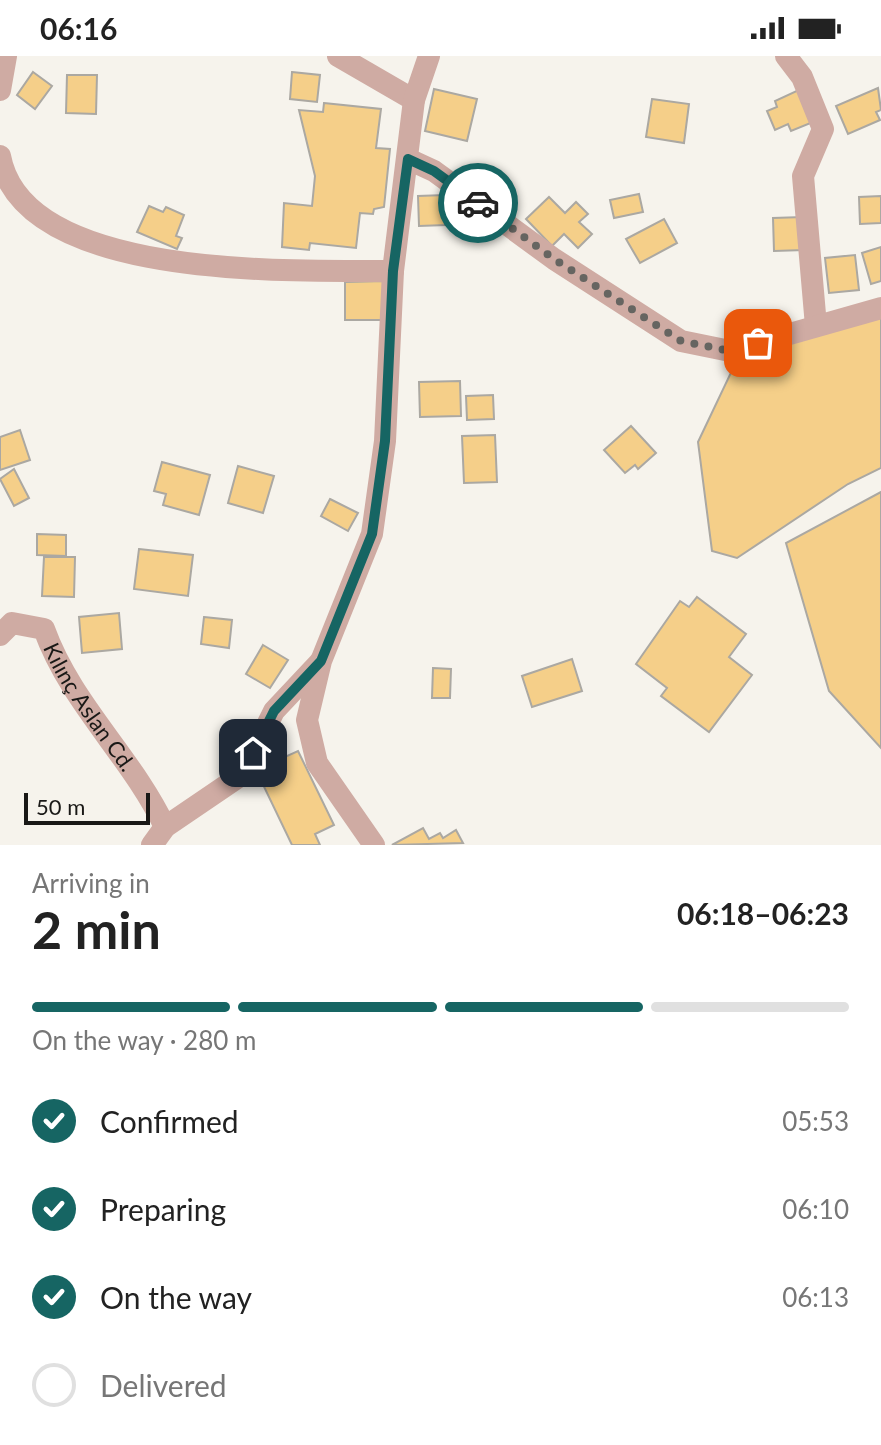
<!DOCTYPE html>
<html lang="en">
<head>
<meta charset="utf-8">
<style>
  body { margin:0; font-family:Lato,sans-serif; background:#f6f6f6; color:#222; height:100vh; display:flex; flex-direction:column; font-size:30px; white-space:nowrap }
  * { box-sizing:border-box; margin:0 }
  p { font-size:26px; color:#767676 }
  .icon { flex:none; width:44px; height:44px; fill:none; stroke:currentColor; stroke-width:2; stroke-linecap:round; stroke-linejoin:round }
  .map { position:relative; height:789px; overflow:hidden }
  .side { display:flex; flex-direction:column; background:#fff; flex:1 }
  .side>* { flex:none }
  .scale { position:absolute; left:24px; bottom:20px; width:126px; box-sizing:border-box; padding-left:8px; border:4px solid #191816; border-top:0; font-size:22px; line-height:28px; white-space:nowrap; color:#191816; -webkit-text-stroke:6px #f6f3ec; paint-order:stroke }
  .pin { position:absolute; display:grid; place-items:center; width:68px; height:68px; color:#fff; margin:-34px; border-radius:16px; box-shadow:0 4px 12px #0006 }
  .courier { position:absolute; display:grid; place-items:center; width:80px; height:80px; margin:-40px; border:6px solid #166563; border-radius:50%; background:#fff; color:#222; box-shadow:0 2px 10px #0007 }
  .head em { font-style:normal; font-weight:700 }
  .head div { display:flex; flex-direction:column-reverse }
  .head { display:flex; align-items:center; justify-content:space-between; height:136px; padding:0 32px }
  h1 { font-size:52px; font-weight:700; line-height:60px }
  .bar { display:grid; grid-template-columns:repeat(4,1fr); gap:12px 8px; align-content:center; height:96px; padding:0 32px }
  .bar i { height:10px; border-radius:6px; background:#e0e0e0 }
  .bar .active { background:#166563 }
  .bar p { grid-column:span 4 }
  ol { padding:0 32px; list-style:none }
  li { display:flex; align-items:center; gap:24px; height:88px }
  li p { margin-inline-start:auto }
  li .icon { padding:8px; border-radius:50%; background:#166563; color:#fff; stroke-width:4 }
  li:last-child { color:#767676 }
  li i { width:44px; height:44px; border:4px solid #e0e0e0; border-radius:50% }
  .status { display:flex; justify-content:space-between; align-items:center; height:56px; padding:0 40px; background:#fff; direction:ltr }
  .status svg { height:22px; fill:currentColor }
  .map>svg:first-child { display:block }
  .building { fill:#f5cf89; stroke:#aba8a2; stroke-width:2 }
  .lines { fill:none; stroke-linecap:round; stroke-linejoin:round }
  .minor { stroke:#cfaba3; stroke-width:22 }
  .done { stroke:#666561; stroke-width:8; stroke-dasharray:0 14.4 }
  .route { stroke:#166563; stroke-width:10 }
  .labels { text-anchor:middle; stroke-width:6; stroke-linejoin:round; paint-order:stroke }
  .street-label { font-size:22px; fill:#191816; stroke:#f6f3ec }
</style>
</head>
<body>
<div class="status"><b>06:16</b><svg viewBox="0 0 49 12"><path d="M0 12V9h3v3zM5 12V6h3v6zM10 12V3h3v9zM15 12V0h3v12zM26 1h20v11H26zM47 4h2v5h-2z"/></svg></div>
<div class="map">
<svg width="881" height="789" viewBox="0 0 881 789">
  <rect width="100%" height="100%" fill="#f6f3ec"/>
  <g class="building">
    <polygon points="33,16 52,30 35,53 17,39"/>
    <polygon points="292,16 320,19 317,46 290,43"/>
    <polygon points="67,19 97,19 96,58 66,57"/>
    <polygon points="803,32 818,64 791,75 788,68 775,74 767,55 777,51 775,45"/>
    <polygon points="878,32 881,54 876,56 880,64 848,78 836,50"/>
    <polygon points="434,33 477,43 467,85 425,75"/>
    <polygon points="652,43 689,48 684,87 646,81"/>
    <polygon points="324,47 381,53 376,92 390,93 384,151 374,153 373,158 360,157 356,192 310,187 309,194 282,191 284,147 312,150 315,120 299,54 323,56"/>
    <polygon points="639,138 643,156 614,162 610,144"/>
    <polygon points="445,139 446,169 419,170 418,140"/>
    <polygon points="881,140 881,167 860,168 859,141"/>
    <polygon points="549,141 565,157 576,146 588,158 579,166 592,178 578,192 564,178 552,190 526,163"/>
    <polygon points="149,150 163,156 166,151 184,159 176,180 182,182 177,193 137,176"/>
    <polygon points="803,161 804,194 774,195 773,162"/>
    <polygon points="664,163 677,187 640,207 626,183"/>
    <polygon points="881,191 881,225 871,228 862,197"/>
    <polygon points="855,199 859,234 829,237 825,202"/>
    <polygon points="385,225 385,264 345,264 345,226"/>
    <polygon points="881,257 881,412 848,428 737,502 712,495 698,386 736,306"/>
    <polygon points="460,325 461,360 420,361 419,326"/>
    <polygon points="493,339 494,363 467,364 466,340"/>
    <polygon points="631,370 656,397 638,413 635,409 625,417 604,394"/>
    <polygon points="20,374 30,404 0,414 0,381"/>
    <polygon points="495,379 497,426 464,427 462,380"/>
    <polygon points="162,406 210,419 199,459 163,449 166,438 154,435"/>
    <polygon points="238,410 274,420 263,457 228,447"/>
    <polygon points="14,413 29,442 14,450 0,423"/>
    <polygon points="881,436 881,692 829,635 786,487"/>
    <polygon points="330,443 358,457 348,475 321,460"/>
    <polygon points="37,478 66,479 66,500 37,499"/>
    <polygon points="139,493 193,499 188,540 134,533"/>
    <polygon points="44,501 75,501 74,541 42,540"/>
    <polygon points="697,541 746,578 729,601 752,619 709,676 661,640 667,632 636,608 680,545 689,551"/>
    <polygon points="119,557 122,593 82,597 79,561"/>
    <polygon points="204,561 232,564 229,592 201,588"/>
    <polygon points="263,589 288,604 270,632 246,618"/>
    <polygon points="572,603 582,635 532,651 522,620"/>
    <polygon points="433,612 451,613 450,642 432,642"/>
    <polygon points="298,695 334,769 315,778 320,789 292,789 256,714"/>
    <polygon points="423,772 429,783 440,777 443,782 456,774 463,787 392,789"/>
  </g>
  <g class="lines">
    <g class="minor">
      <polyline points="338,0 414,44"/>
      <polyline points="786,0 802,21 823,73 803,120 816,270"/>
      <polyline points="0,34 6,0"/>
      <path d="M0 100C23 226 296 214 393 215"/>
      <polyline points="408,103 434,115 554,203 681,285 730,295 881,252"/>
      <path id="s1" d="M0 579 12 567 44 573C71 648 132 701 165 771"/>
      <polyline points="152,789 165,771 243,718 274,655 320,606"/>
      <polyline points="374,789 317,707 307,664 321,605 372,478 385,385 393,215 414,44 429,0"/>
    </g>
  </g>
  <g class="lines">
    <polyline class="done" points="478,147 554,203 681,285 730,295 758,287"/>
    <polyline class="route" points="253,697 274,655 321,605 372,478 385,385 393,215 408,103 434,115 478,147"/>
  </g>
  <g class="labels">
    <g class="street-label">
      <text dy="8" stroke="none"><textPath href="#s1" startOffset="140">Kılınç Aslan Cd.</textPath></text>
    </g>
  </g>
</svg>
<div class="scale">50 m</div>
<div class="pin" style="left:758px;top:287px;background:#ea580c"><svg class="icon" aria-label="bag" viewBox="0 0 24 24"><path d="M5 8h14l-1 12H6zM9 8a3 3 0 0 1 6 0"/></svg></div>
<div class="pin" style="left:253px;top:697px;background:#1f2937"><svg class="icon" aria-label="home" viewBox="0 0 24 24"><path d="M3 11l9-7 9 7M6 9v11h12V9"/></svg></div>
<div class="courier" style="left:478px;top:147px"><svg class="icon" aria-label="car" viewBox="0 0 24 24"><path d="M5 17H2v-5l4-1 3-4h7l3 4 3 1v5h-3M9 17h6M6 11h13"/><circle cx="7" cy="17" r="2"/><circle cx="17" cy="17" r="2"/></svg></div>
</div>
<section class="side">
<div class="head"><div><h1>2 min</h1><p>Arriving in</p></div><em>06:18–06:23</em></div>
<div class="bar"><i class="active"></i><i class="active"></i><i class="active"></i><i></i><p>On the way · 280 m</p></div>
<ol>
<li><svg class="icon" aria-label="check" viewBox="0 0 24 24"><path d="M5 12l5 5 9-10"/></svg>Confirmed<p>05:53</p></li>
<li><svg class="icon" aria-label="check" viewBox="0 0 24 24"><path d="M5 12l5 5 9-10"/></svg>Preparing<p>06:10</p></li>
<li><svg class="icon" aria-label="check" viewBox="0 0 24 24"><path d="M5 12l5 5 9-10"/></svg>On the way<p>06:13</p></li>
<li><i></i>Delivered</li>
</ol>
</section>
</body>
</html>
